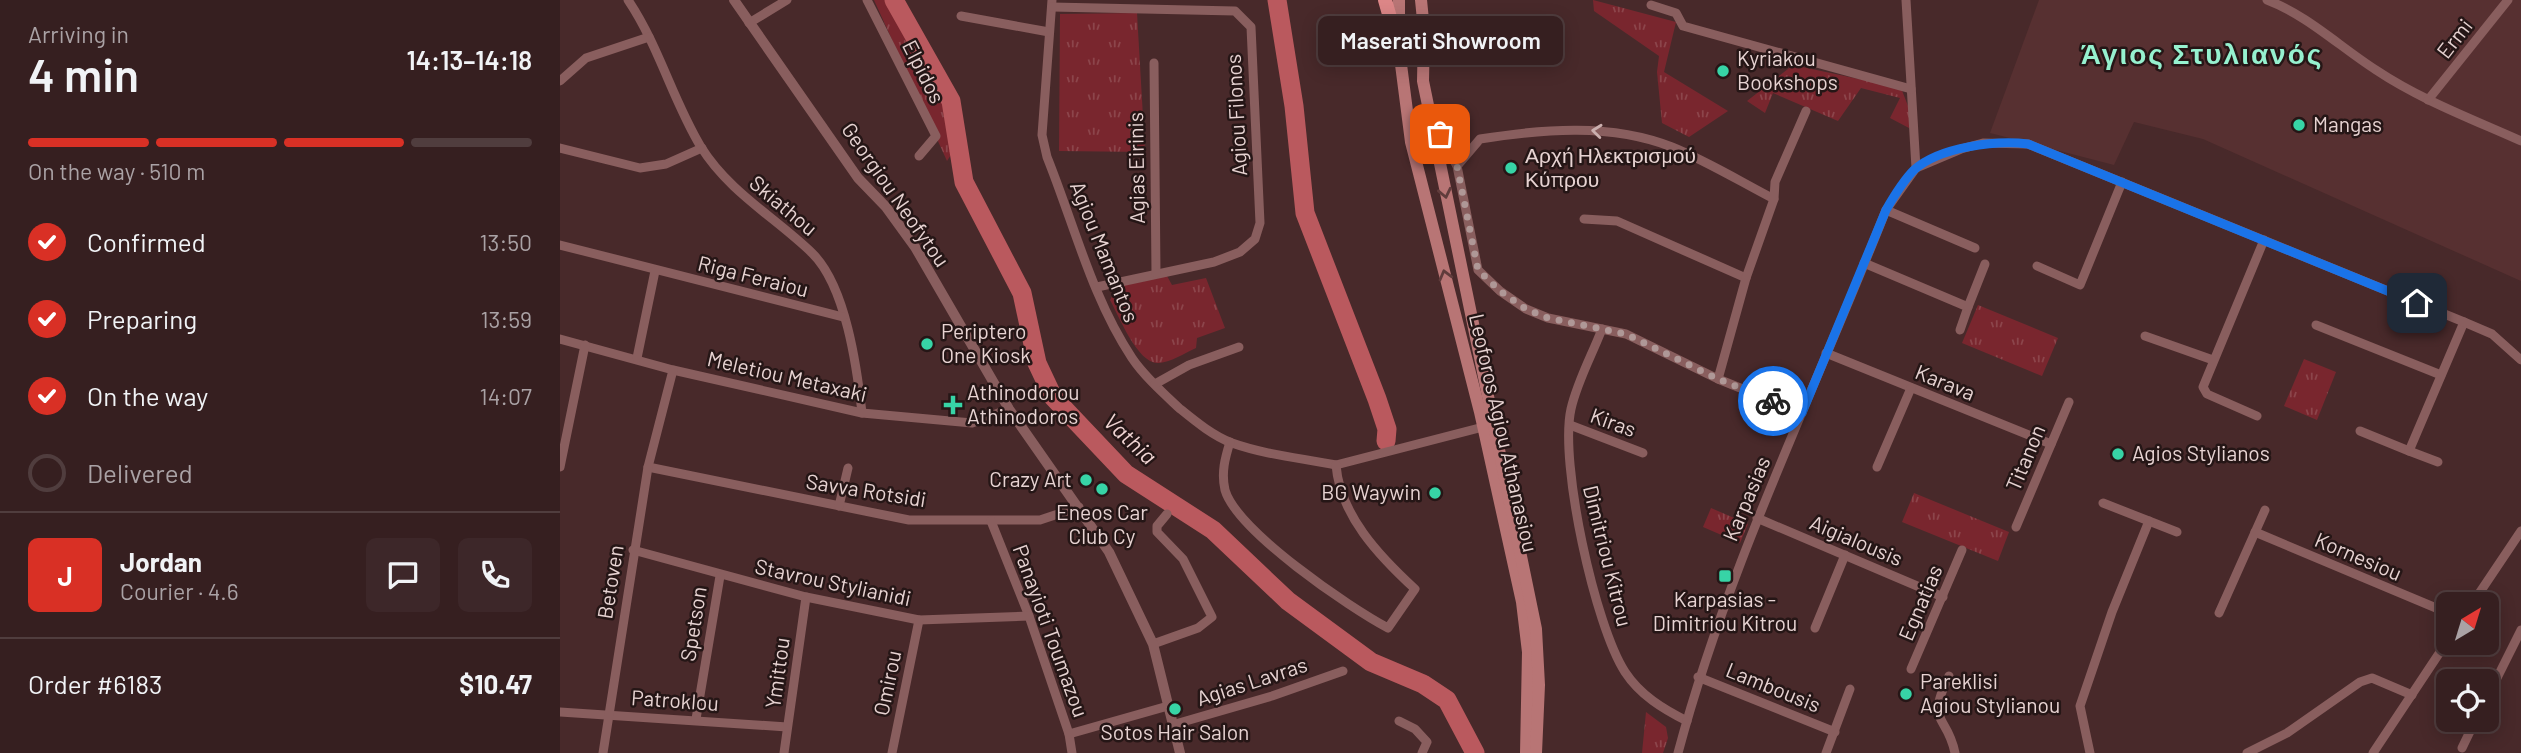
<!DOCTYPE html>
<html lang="en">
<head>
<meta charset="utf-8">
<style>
  body { margin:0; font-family:Barlow,sans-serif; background:#3d2729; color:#f1f3f6; height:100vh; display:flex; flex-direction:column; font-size:26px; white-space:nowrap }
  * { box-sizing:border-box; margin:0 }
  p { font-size:23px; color:#aaa2a5 }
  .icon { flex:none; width:38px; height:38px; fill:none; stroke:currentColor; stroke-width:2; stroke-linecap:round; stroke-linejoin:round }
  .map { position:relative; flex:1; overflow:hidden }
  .details { display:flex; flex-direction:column; background:#361f20; width:560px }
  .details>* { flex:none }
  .needle { width:46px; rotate:38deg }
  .buttons { position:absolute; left:1876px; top:592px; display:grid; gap:14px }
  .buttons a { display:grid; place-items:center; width:63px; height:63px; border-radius:10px; background:#361f20; box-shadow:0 4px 18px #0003,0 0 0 2px #503d3e; font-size:35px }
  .pin { position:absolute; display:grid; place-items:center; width:60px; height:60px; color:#fff; margin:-30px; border-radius:14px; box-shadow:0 4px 10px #0006 }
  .courier { position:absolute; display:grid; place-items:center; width:70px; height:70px; margin:-35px; border:5px solid #1a73e8; border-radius:50%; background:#fff; color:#222; box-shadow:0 2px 9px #0007 }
  .bubble { position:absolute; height:49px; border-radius:10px; background:#361f20; box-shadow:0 4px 18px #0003,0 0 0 2px #503d3e; font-size:23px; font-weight:600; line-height:49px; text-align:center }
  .head em { font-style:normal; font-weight:600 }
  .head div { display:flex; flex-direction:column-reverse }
  .head { display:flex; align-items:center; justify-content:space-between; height:119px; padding:0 28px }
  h1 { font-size:46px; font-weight:600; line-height:52px }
  .bar { display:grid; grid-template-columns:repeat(4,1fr); gap:10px 7px; align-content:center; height:84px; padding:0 28px }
  .bar i { height:9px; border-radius:5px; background:#503d3e }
  .bar .active { background:#d93025 }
  .bar p { grid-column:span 4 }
  .line { display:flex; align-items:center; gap:18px; padding:0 28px; border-top:2px solid #503d3e }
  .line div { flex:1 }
  .round { display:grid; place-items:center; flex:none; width:74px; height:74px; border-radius:10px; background:#3d2729 }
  ol { padding:0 28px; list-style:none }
  li { display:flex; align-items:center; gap:21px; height:77px }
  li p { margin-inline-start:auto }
  li .icon { padding:7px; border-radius:50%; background:#d93025; color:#fff; stroke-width:4 }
  li:last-child { color:#aaa2a5 }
  li i { width:38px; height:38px; border:4px solid #503d3e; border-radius:50% }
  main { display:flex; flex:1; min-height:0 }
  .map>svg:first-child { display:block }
  .built { fill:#573031 }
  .grass { fill:url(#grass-tufts) }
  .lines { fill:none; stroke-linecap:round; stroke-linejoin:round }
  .river { stroke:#ba595e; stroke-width:19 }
  .minor { stroke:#895e5e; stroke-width:9 }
  .tertiary { stroke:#895e5e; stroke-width:10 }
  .secondary { stroke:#b87575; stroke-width:12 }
  .primary { stroke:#dc8687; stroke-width:14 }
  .oneway { stroke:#cbb0af }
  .oneway2 { stroke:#603c3c }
  .done { stroke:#af9897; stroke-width:7; stroke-dasharray:0 12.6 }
  .route { stroke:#1a73e8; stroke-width:9 }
  .poi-dot { fill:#37d4a6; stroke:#251616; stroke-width:2.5 }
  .labels { text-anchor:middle; stroke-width:5; stroke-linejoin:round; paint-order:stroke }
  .street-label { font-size:21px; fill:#e7d3d2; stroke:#251616 }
  .poi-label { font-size:21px; fill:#e7d3d2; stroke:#251616; text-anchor:start }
  .water-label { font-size:23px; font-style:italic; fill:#f0d5d4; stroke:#251616 }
  .district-label { font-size:28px; font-weight:bold; letter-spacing:2px; fill:#96f1cf; stroke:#251616 }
</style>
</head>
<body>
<main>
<section class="details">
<div class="head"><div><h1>4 min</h1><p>Arriving in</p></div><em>14:13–14:18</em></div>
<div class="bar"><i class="active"></i><i class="active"></i><i class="active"></i><i></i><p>On the way · 510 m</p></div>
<ol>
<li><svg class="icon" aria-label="check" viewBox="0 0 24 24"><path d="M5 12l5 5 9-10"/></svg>Confirmed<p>13:50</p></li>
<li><svg class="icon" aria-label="check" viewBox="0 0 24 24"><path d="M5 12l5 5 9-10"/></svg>Preparing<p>13:59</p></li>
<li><svg class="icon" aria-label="check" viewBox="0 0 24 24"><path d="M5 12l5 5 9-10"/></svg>On the way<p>14:07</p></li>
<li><i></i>Delivered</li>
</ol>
<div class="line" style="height:126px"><b class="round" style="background:#d93025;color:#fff">J</b><div><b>Jordan</b><p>Courier · 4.6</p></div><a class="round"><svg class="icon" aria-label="chat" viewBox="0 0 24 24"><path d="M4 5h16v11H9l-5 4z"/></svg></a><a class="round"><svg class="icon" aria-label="phone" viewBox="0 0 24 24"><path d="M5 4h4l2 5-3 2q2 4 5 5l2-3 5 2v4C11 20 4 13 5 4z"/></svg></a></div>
<div class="line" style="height:91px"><div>Order #6183</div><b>$10.47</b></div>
</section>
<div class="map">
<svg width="1961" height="753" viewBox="0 0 1961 753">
  <defs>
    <pattern id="grass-tufts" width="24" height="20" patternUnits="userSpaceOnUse" patternTransform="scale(1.75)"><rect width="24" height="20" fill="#79262e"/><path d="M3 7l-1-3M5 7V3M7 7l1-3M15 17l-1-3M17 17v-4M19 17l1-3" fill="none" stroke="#8c454b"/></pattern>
  </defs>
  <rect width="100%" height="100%" fill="#48292a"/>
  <polygon class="built" points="1479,0 1961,0 1961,281 1643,139 1574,122 1554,165 1430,133"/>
  <g class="grass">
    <polygon points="314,0 333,0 385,102 394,150 387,161"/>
    <polygon points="1033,0 1116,22 1104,72 1168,111 1129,137 1102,123 1097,72 1099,56 1034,11"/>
    <polygon points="577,13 585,152 499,151 500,14"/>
    <polygon points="1233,65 1341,88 1350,111 1349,128 1330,118 1340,98 1301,88 1278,121 1213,93 1205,113 1187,101"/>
    <path d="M607 276 612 285 646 278 665 328 637 338 636 348C625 353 611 362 599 363 578 365 559 316 550 300L557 287Z"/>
    <polygon points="1418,305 1498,338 1482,376 1402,343"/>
    <polygon points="1744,359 1776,372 1757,420 1724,406"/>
    <polygon points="1354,493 1449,532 1438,561 1342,522"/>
    <polygon points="1151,508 1188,524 1180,543 1143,527"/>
    <polygon points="1086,712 1106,727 1108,738 1103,753 1082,753"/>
  </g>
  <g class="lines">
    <g class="river">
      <polyline points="334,0 391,101 404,182 462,293 477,363 493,397 566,474 653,530 728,601 811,662 863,684 887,700 915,753"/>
      <polyline points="717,0 734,106 745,213 817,399 827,429 826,441"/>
    </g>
    <g class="minor">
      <path d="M68 0C99 46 113 101 141 147 169 192 216 218 252 253 286 286 297 368 302 413"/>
      <polyline points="307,0 376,136 359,156"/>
      <path d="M492 0 482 135 487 157C514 224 532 298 572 358 584 376 603 393 619 408 635 421 653 436 672 443 706 455 741 458 776 465L927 426"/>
      <polyline points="1346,0 1356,168"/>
      <path d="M1707 0C1747 15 1780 47 1816 70 1861 100 1912 119 1961 141"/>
      <polyline points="1091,5 1116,13 1123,26 1351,89"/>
      <polyline points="492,7 675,11 691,27 700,223 695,239 680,252 654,262 537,287"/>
      <polyline points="401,16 489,32"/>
      <polyline points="189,23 227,0"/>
      <polyline points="594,63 596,273"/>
      <polyline points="0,81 26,58 89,37"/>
      <polyline points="1868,100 1948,0"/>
      <polyline points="875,128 897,166 918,270 940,291 966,309 988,318 1066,334 1158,379 1242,413"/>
      <polyline points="0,148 80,168 106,164 142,148"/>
      <path d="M897 166 920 139C983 129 1051 123 1112 147 1147 161 1181 182 1214 199"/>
      <polyline points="1326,210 1415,248"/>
      <polyline points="1024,219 1057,221 1186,278"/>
      <polyline points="0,245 283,317"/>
      <polyline points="1304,263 1408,307 1400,330"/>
      <polyline points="1477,266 1520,285 1562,182"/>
      <polyline points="1408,307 1425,264"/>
      <polyline points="1756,325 1881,375"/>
      <path d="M1042 329C1032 355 1017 382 1011 409 999 462 1035 626 1065 672 1080 695 1103 709 1127 721"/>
      <polyline points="1585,336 1653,360"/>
      <polyline points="0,339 113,370 302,413 412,423 449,409"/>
      <polyline points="1266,353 1491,444"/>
      <polyline points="77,358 95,271"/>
      <polyline points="1158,379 1186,278 1214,199 1215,182 1246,111"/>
      <polyline points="595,384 629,365 679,347"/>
      <polyline points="1697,416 1647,394 1643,387 1704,240"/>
      <polyline points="1010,425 1083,453"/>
      <polyline points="1800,431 1849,451"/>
      <path d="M670 442C665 458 661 473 665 490 677 531 790 608 828 628L855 589C819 556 780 515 776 465"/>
      <polyline points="1878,462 1849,451 1904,322"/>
      <polyline points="0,467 25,345"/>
      <polyline points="88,467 349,520 480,520 519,507"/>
      <polyline points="1317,467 1351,388"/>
      <polyline points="1543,503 1617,532"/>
      <polyline points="279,506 288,468"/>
      <polyline points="1197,518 1383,597"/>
      <polyline points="431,521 469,616 509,734 512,753"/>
      <polyline points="1456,527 1509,402"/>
      <polyline points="1695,532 1888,613"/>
      <polyline points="73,550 246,597 359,620 469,616"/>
      <polyline points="1912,604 1961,531"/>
      <polyline points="1659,613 1705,510"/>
      <polyline points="1255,628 1285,555"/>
      <polyline points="593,644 638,628 652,617 623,559 597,532 597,526 607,514"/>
      <polyline points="1351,669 1402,550"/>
      <path d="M1389 676C1365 725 1387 713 1395 753"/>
      <polyline points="1138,677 1275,732"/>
      <polyline points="1927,698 1961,630"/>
      <polyline points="0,712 227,727"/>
      <polyline points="136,719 160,576"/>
      <polyline points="839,721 855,729 867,742 862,753"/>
      <polyline points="612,725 712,696 783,671"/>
      <polyline points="509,734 608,706"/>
      <polyline points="1902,748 1916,719"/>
      <polyline points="43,753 88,467 113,370"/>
      <polyline points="224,753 246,597"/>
      <polyline points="332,753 359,620"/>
      <path d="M1118 753C1168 565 1255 391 1326 210L1356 168 1401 149 1423 143 1468 144 1904 322 1932 334 1961 360"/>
      <polyline points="1266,753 1290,689"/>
      <polyline points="1530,753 1520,706 1552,612 1589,521"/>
      <polyline points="1687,753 1727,733 1800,682 1812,678 1852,695"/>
      <polyline points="1813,753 1888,640"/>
    </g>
    <polyline class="tertiary" points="174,0 298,178 326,207 355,247 449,409 549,552 593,644 620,753"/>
    <g class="secondary">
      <polyline points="839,0 839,49 851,142 920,412 962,602 968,652 966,753"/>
      <polyline points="861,0 864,30 863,81 976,629 979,685 976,753"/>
    </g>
    <polyline class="primary" points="825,0 839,49"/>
  </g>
  <defs><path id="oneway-chevron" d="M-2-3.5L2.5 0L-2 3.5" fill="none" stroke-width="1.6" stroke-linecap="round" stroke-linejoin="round" transform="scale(1.75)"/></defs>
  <use class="oneway" href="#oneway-chevron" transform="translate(1037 131) rotate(-174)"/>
  <g class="oneway2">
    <use href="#oneway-chevron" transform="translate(885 193) rotate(78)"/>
    <use href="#oneway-chevron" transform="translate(885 275) rotate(-105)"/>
  </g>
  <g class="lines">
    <polyline class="done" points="880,134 897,166 918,270 940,291 966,309 988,318 1066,334 1158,379 1213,401"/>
    <path class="route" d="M1213 401 1242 413 1326 210C1334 196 1343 181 1354 170 1379 147 1436 140 1468 144L1857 303"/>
  </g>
  <g class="poi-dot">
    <circle cx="1163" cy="71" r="7"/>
    <circle cx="1739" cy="125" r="7"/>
    <circle cx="951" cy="168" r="7"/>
    <circle cx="367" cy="344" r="7"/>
    <path d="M389.5 394.5h7v7h7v7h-7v7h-7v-7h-7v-7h7z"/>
    <circle cx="1558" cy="454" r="7"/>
    <circle cx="526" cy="480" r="7"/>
    <circle cx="542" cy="489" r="7"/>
    <circle cx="875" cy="493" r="7"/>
    <rect x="1158" y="569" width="14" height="14" rx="3.5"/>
    <circle cx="1346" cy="694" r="7"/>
    <circle cx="615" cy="709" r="7"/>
  </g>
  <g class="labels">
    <g class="street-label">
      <text transform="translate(1895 39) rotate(-52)" y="7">Ermi</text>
      <text transform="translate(363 72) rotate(63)" y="7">Elpidos</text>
      <text transform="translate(677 115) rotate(-93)" y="7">Agiou Filonos</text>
      <text transform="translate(577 168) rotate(-91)" y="7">Agias Eirinis</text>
      <text transform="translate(335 195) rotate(55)" y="7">Georgiou Neofytou</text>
      <text transform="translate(223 206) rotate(40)" y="7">Skiathou</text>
      <text transform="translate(544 252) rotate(68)" y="7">Agiou Mamantos</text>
      <text transform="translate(193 277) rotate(14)" y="7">Riga Feraiou</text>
      <text transform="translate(227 377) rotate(13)" y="7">Meletiou Metaxaki</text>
      <text transform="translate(1385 383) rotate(22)" y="7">Karava</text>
      <text transform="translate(1053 423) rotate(20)" y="7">Kiras</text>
      <text transform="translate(943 433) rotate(77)" y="7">Leoforos Agiou Athanasiou</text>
      <text transform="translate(1466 458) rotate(-67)" y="7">Titanon</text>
      <text transform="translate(306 491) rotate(9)" y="7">Savva Rotsidi</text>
      <text transform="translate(1187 499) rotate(-67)" y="7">Karpasias</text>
      <text transform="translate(1296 541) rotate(23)" y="7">Aigialousis</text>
      <text transform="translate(1047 556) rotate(76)" y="7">Dimitriou Kitrou</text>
      <text transform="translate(1798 557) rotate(23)" y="7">Kornesiou</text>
      <text transform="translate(51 582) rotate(-81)" y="7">Betoven</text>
      <text transform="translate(273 583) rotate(12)" y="7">Stavrou Stylianidi</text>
      <text transform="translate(1361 603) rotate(-67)" y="7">Egnatias</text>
      <text transform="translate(134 624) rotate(-81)" y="7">Spetson</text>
      <text transform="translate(490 631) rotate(70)" y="7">Panayioti Toumazou</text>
      <text transform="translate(218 673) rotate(-82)" y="7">Ymittou</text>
      <text transform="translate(692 682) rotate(-18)" y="7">Agias Lavras</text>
      <text transform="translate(328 683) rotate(-78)" y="7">Omirou</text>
      <text transform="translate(1213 688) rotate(22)" y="7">Lambousis</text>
      <text transform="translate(115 701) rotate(4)" y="7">Patroklou</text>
    </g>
    <g class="poi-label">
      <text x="1177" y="66">Kyriakou<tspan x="1177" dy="24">Bookshops</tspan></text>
      <text x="1753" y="132">Mangas</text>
      <text x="965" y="163">Αρχή Ηλεκτρισμού<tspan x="965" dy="24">Κύπρου</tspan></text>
      <text x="381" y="339">Periptero<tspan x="381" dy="24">One Kiosk</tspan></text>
      <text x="407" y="400">Athinodorou<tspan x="407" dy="24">Athinodoros</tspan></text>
      <text x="1572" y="461">Agios Stylianos</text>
      <text x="512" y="487" text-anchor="end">Crazy Art</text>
      <text x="861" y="500" text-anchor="end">BG Waywin</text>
      <text x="542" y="520" text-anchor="middle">Eneos Car<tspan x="542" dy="24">Club Cy</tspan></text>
      <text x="1165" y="607" text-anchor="middle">Karpasias -<tspan x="1165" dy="24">Dimitriou Kitrou</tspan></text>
      <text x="1360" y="689">Pareklisi<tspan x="1360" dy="24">Agiou Stylianou</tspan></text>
      <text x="615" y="740" text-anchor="middle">Sotos Hair Salon</text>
    </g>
    <g class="water-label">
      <text transform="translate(570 439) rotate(43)" y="8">Vathia</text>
    </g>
    <g class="district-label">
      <text x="1642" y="64">Άγιος Στυλιανός</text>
    </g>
  </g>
</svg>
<div class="buttons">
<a><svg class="needle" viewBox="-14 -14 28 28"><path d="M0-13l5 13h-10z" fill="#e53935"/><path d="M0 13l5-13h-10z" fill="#aaa2a5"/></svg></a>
<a><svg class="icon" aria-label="locate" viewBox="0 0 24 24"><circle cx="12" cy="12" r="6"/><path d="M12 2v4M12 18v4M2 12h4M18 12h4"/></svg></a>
</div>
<div class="pin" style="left:880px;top:134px;background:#ea580c"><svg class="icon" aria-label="bag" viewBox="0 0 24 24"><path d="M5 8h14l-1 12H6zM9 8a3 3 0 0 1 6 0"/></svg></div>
<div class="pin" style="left:1857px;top:303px;background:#1f2937"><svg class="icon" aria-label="home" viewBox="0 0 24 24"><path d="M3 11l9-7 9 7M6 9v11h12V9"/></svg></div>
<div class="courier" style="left:1213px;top:401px"><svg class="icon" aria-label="bike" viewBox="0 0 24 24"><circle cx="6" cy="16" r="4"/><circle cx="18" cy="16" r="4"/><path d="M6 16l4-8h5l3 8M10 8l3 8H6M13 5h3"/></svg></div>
<div class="bubble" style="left:758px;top:16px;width:245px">Maserati Showroom</div>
</div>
</main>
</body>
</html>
